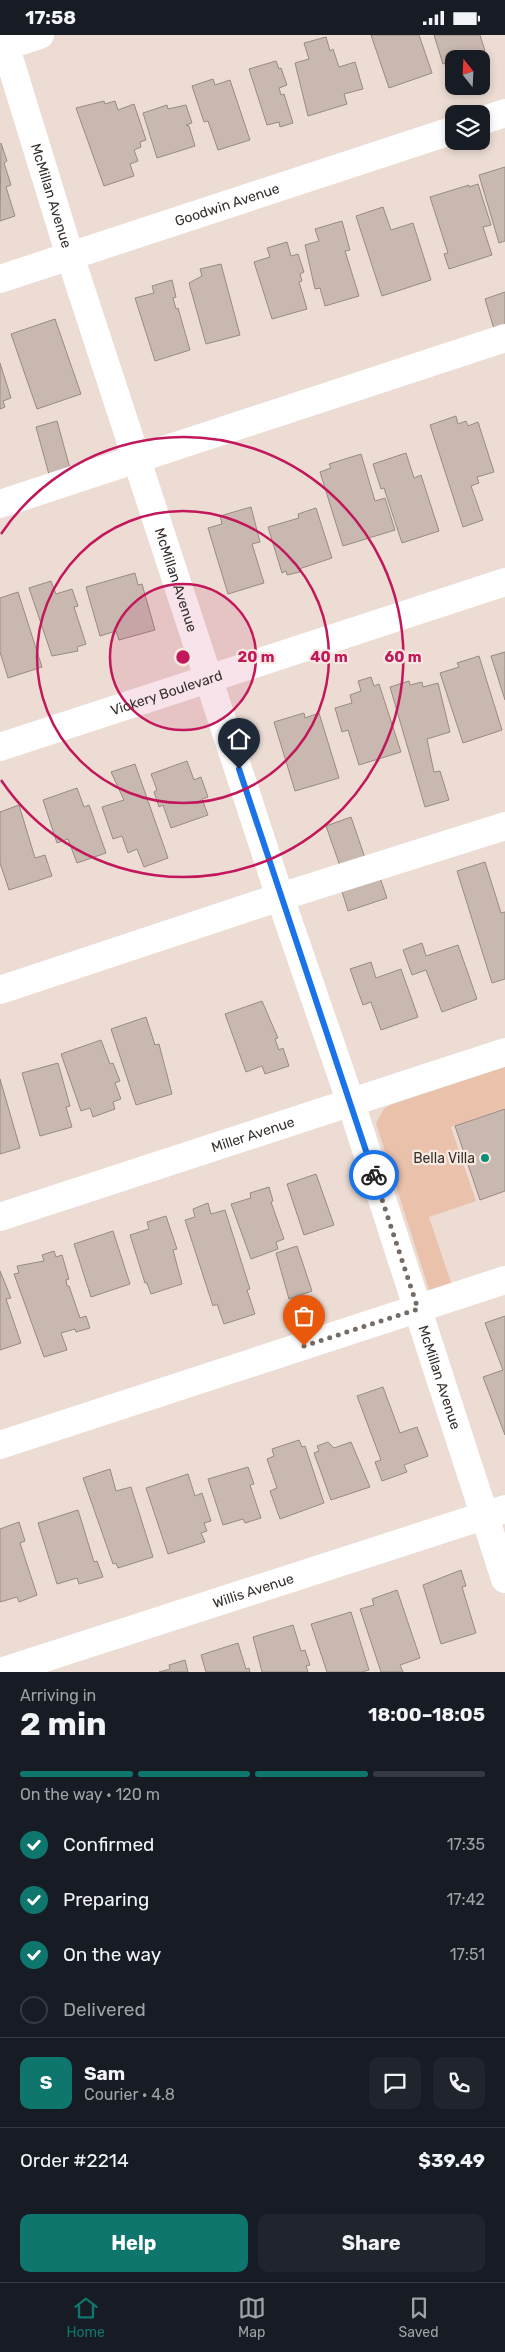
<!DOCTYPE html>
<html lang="en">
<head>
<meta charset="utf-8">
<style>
  body { margin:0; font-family:Rubik,sans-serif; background:#20242c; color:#f1f3f6; height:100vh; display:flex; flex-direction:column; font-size:19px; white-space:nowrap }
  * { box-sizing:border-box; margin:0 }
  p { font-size:16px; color:#9ea1a6 }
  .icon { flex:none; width:28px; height:28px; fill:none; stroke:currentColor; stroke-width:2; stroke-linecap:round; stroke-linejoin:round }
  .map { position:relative; height:1637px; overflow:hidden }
  .panel { display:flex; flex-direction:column; background:#171b24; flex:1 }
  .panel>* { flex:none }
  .needle { width:32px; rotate:342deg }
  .tools { position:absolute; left:445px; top:15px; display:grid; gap:10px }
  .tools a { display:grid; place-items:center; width:45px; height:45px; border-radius:10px; background:#171b24; box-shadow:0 2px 8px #0003; font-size:25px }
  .pin { position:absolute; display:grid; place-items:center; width:42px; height:42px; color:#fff; margin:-51px -21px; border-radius:50% 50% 50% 0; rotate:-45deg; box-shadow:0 0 5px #0007 }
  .pin .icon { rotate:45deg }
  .courier { position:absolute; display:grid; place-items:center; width:50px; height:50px; margin:-25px; border:4px solid #1a73e8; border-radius:50%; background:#fff; color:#222; box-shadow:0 1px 6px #0007 }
  .headline em { font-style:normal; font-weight:700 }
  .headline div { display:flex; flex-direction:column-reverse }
  .headline { display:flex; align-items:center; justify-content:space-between; height:85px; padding:0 20px }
  h1 { font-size:32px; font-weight:700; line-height:38px }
  .bar { display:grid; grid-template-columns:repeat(4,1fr); gap:8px 5px; align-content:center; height:60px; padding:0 20px }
  .bar i { height:6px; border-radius:4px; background:#363941 }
  .bar .current { background:#0f766e }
  .bar p { grid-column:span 4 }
  .line { display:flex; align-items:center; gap:12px; padding:0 20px; border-top:1px solid #363941 }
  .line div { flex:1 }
  .round { display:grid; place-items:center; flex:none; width:52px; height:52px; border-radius:10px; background:#20242c }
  ol { padding:0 20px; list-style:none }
  li { display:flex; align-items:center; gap:15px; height:55px }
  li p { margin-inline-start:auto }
  li .icon { padding:5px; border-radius:50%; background:#0f766e; color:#fff; stroke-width:4 }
  li:last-child { color:#9ea1a6 }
  li i { width:28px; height:28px; border:2px solid #363941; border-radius:50% }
  .cta { display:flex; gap:10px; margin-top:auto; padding:10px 20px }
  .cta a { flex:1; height:58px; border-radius:10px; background:#0f766e; color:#fff; font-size:20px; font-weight:700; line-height:58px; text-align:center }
  .cta a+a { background:#20242c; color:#f1f3f6 }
  .status { display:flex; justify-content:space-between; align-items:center; height:35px; padding:0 25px; background:#171b24; direction:ltr }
  .status svg { height:14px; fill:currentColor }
  .tab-bar { display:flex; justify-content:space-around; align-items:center; height:70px; border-top:1px solid #363941; background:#171b24; font-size:14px; color:#9ea1a6 }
  .tab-bar a { display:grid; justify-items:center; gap:2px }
  .tab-bar .current { color:#0f766e }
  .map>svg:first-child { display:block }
  .green { fill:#eac2ac }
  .building { fill:#c8b8b0; stroke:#998a82 }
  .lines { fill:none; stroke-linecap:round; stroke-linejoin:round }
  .minor { stroke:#fff; stroke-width:28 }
  .done { stroke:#766c66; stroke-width:5; stroke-dasharray:0 9 }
  .route { stroke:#1a73e8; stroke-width:6 }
  .ring { fill:none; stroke:#c2185b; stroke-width:2.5 }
  .poi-dot { fill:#098f77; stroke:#f9e9e0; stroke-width:2 }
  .labels { text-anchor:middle; stroke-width:4.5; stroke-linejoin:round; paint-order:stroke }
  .street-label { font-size:14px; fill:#36302c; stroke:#f9e9e0 }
  .poi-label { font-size:14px; fill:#36302c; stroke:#f9e9e0; text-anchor:end }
  .centre { fill:#c2185b; stroke:#f9e9e0; stroke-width:2.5 }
  .ring-label { font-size:15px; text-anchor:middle; font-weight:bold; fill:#c2185b; stroke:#f9e9e0; stroke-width:4.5; stroke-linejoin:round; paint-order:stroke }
</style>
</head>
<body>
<div class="status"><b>17:58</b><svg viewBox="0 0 49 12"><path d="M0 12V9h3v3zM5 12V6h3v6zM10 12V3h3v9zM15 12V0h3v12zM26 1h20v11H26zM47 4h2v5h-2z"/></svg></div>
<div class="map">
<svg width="505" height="1637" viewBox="0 0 505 1637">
  <rect width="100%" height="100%" fill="#ecdcd3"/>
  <polygon class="green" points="505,1032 505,1073 451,1092 476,1166 429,1182 453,1253 430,1258 376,1088 384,1074 390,1070"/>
  <g class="building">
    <polygon points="371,0 419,0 432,38 389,53"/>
    <polygon points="434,0 480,0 485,16 443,29"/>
    <polygon points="326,2 330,16 333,14 339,32 355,27 363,54 344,59 347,69 308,81 295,28 309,24 304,8"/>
    <polygon points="276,26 279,34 281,33 287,50 279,53 281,60 284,59 293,88 280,92 279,87 267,90 249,34"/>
    <polygon points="213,44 215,50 230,45 250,105 218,115 208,86 204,87 192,51"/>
    <polygon points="104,66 105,69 115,66 118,75 134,69 146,105 140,107 141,112 134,115 138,126 130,129 134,141 104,151 76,73"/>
    <polygon points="167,70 168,74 186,70 192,88 186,90 189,91 195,111 157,123 143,78"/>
    <polygon points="1,108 7,126 4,128 11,150 6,152 15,181 0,186"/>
    <polygon points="505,132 505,206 499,208 479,140"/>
    <polygon points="478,149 491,190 483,192 492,220 449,234 444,219 448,218 430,162 469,150 469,152"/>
    <polygon points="383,172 391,195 413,188 431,245 382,261 356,181"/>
    <polygon points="342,186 350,215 345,216 359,261 325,271 320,253 315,254 305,210 319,206 315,194"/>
    <polygon points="287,207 291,221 298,219 304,237 300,239 302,246 299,247 307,274 272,284 254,227 270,222 267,213"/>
    <polygon points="221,229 240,300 206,309 189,248 202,241 200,234"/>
    <polygon points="172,245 176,262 173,263 176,274 178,273 190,315 155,326 135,263 154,258 152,251"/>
    <polygon points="505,257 505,290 494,294 485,264"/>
    <polygon points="55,284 81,359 37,374 11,299"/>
    <polygon points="0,328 11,363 3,366 5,372 0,374"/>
    <polygon points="456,381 458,389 466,386 468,391 478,387 494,437 477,442 479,448 471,451 483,485 463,492 430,390"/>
    <polygon points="57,386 71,437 50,443 36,392"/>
    <polygon points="406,418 414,443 421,440 439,496 402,508 384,453 381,454 373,429"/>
    <polygon points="361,419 375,466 385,463 395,495 343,511 320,437 331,433 329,429"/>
    <polygon points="251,472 260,507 252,509 264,548 228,559 208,493 222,489 220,481"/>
    <polygon points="316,473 332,523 299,534 300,537 287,540 286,536 282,538 268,492 299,483 298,479"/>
    <polygon points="135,538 138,550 142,549 155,595 119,605 116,596 100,601 86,552"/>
    <polygon points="51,546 56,559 72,554 78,571 74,572 86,609 77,612 78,616 52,621 29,553"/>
    <polygon points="18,557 42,632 8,643 0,617 0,563"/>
    <polygon points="505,617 505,665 491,621"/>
    <polygon points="479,621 502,695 463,708 440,638 459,632 457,628"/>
    <polygon points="371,642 374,651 379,649 401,717 359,730 348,695 342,697 335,673 352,668 350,660 361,656 358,646"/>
    <polygon points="409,646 410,650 422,647 423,652 438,648 450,697 427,704 434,737 440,736 449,765 425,772 390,652"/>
    <polygon points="304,678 305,683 319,678 339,743 295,756 274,687"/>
    <polygon points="187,726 194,745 201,742 208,762 202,764 208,780 171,793 163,770 159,772 154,757 157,755 151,739"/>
    <polygon points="135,729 168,823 144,832 137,814 128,818 122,801 113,804 102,772 124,765 111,737"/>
    <polygon points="77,753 84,772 89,770 106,818 77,828 68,804 57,808 43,765"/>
    <polygon points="19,770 35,823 45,820 52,841 9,855 0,828 0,777"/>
    <polygon points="351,782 365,823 340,831 326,791"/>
    <polygon points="485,827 501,878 505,877 505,944 492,948 457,836"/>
    <polygon points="378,837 387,863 348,876 340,850"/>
    <polygon points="422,908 426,921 458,910 477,964 442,977 426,935 412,940 403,915"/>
    <polygon points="371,927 376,943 401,934 418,982 381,995 371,967 363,970 350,934"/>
    <polygon points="262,966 278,1003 275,1004 279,1015 283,1013 289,1031 265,1039 262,1031 246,1037 225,979"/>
    <polygon points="146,982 155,1010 159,1009 172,1059 136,1070 111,994"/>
    <polygon points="101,1005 110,1029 113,1028 120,1046 115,1048 121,1064 113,1067 115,1074 93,1082 90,1073 81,1076 61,1019"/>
    <polygon points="58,1028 70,1071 66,1072 72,1092 40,1101 22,1038"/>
    <polygon points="0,1044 20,1113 0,1119"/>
    <polygon points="505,1074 505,1156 480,1165 455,1091"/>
    <polygon points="316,1139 334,1190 304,1200 287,1149"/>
    <polygon points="269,1152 273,1166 271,1167 284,1204 276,1207 278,1214 251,1224 231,1169 251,1163 250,1158"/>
    <polygon points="208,1168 211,1179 225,1175 250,1254 247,1255 255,1279 224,1289 217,1269 213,1271 185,1185 195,1182 193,1174"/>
    <polygon points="166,1181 177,1214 173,1215 182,1249 151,1259 147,1248 145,1248 130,1200 149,1194 147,1187"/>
    <polygon points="113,1196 130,1249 91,1262 74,1209"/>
    <polygon points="297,1211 312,1256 289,1264 276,1218"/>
    <polygon points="54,1216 56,1222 62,1220 69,1244 66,1245 67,1251 69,1251 80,1283 86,1281 90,1293 76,1297 75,1294 61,1298 67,1315 44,1322 14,1239 19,1238 17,1231 44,1226 42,1220"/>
    <polygon points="0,1236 11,1263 6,1264 21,1308 0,1315"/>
    <polygon points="505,1281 505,1400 483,1342 503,1335 485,1288"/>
    <polygon points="383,1352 400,1398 417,1392 428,1421 404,1430 407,1437 382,1446 375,1427 381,1425 357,1361"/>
    <polygon points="299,1405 302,1412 305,1411 324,1468 280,1484 270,1456 277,1453 267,1424 274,1421 272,1414"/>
    <polygon points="328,1407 334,1413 351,1407 370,1452 331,1465 314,1418 319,1416 317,1411"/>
    <polygon points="248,1432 254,1449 250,1450 261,1483 245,1488 243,1484 223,1490 208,1444"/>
    <polygon points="110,1434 116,1456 131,1452 153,1522 118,1533 116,1528 113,1529 83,1443"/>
    <polygon points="188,1439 195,1461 202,1458 211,1486 204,1488 207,1496 201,1498 205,1507 168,1519 146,1453"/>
    <polygon points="78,1475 94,1527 97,1526 103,1542 79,1549 77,1543 57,1549 38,1488"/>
    <polygon points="19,1487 25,1506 20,1508 37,1560 19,1567 17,1562 0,1567 0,1494"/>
    <polygon points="461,1535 466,1551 462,1552 476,1598 441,1609 423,1550"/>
    <polygon points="397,1555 420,1623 400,1630 403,1637 381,1637 360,1574 374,1570 372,1564"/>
    <polygon points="351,1577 369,1635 362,1637 327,1637 311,1589"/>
    <polygon points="293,1590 301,1616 305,1615 310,1630 306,1631 308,1637 262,1637 253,1602"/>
    <polygon points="238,1608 246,1634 249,1633 250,1637 206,1637 201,1620"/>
    <polygon points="185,1625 188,1637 159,1637 170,1634 169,1630"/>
  </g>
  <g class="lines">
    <g class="minor">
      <path id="s1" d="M2 0 70 221 280 862 351 1068 505 1544"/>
      <polyline points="0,13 40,0"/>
      <polyline points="481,86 505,78"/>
      <path id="s2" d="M0 244 454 95"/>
      <polyline points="0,469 505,303"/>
      <path id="s3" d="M0 712 505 547"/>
      <polyline points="0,955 280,862 505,791"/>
      <path id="s4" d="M0 1182 505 1017"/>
      <polyline points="0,1410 505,1245"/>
      <path id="s5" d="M1 1637 505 1474"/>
    </g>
  </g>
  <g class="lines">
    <polyline class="done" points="304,1311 418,1274 374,1140"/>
    <polyline class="route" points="239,734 374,1140"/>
  </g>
  <circle cx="183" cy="622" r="73" fill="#c2185b" fill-opacity=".12"/>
  <g class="ring">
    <circle cx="183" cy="622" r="73"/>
    <circle cx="183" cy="622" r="146"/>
    <path d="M1 499A220 220 0 1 1 1 745"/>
  </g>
  <circle class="poi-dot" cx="485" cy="1123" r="5"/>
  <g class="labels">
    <g class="street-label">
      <text dy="5" stroke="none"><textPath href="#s1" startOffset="168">McMillan Avenue</textPath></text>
      <text dy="5" stroke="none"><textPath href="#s2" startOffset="239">Goodwin Avenue</textPath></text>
      <text dy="5" stroke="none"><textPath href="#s1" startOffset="572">McMillan Avenue</textPath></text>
      <text dy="5" stroke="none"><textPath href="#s3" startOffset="175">Vickery Boulevard</textPath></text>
      <text dy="5" stroke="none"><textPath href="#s4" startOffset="266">Miller Avenue</textPath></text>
      <text dy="5" stroke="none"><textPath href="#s1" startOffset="1412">McMillan Avenue</textPath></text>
      <text dy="5" stroke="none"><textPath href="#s5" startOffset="265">Willis Avenue</textPath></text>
    </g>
    <g class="poi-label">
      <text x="475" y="1128">Bella Villa</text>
    </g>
  </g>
  <circle cx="183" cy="622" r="8" class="centre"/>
  <g class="ring-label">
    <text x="256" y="627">20 m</text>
    <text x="329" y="627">40 m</text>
    <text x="403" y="627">60 m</text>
  </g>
</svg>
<div class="tools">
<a><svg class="needle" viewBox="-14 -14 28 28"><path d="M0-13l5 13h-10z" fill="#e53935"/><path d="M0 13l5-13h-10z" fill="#9ea1a6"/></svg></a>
<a><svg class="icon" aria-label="layers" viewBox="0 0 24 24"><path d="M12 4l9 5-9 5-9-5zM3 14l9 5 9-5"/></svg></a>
</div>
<div class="pin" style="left:304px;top:1311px;background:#ea580c"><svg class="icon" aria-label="bag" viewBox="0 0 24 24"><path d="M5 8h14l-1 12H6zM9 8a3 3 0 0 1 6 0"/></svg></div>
<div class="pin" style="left:239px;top:734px;background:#1f2937"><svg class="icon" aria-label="home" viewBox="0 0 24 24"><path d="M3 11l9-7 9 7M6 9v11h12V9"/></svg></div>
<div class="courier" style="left:374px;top:1140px"><svg class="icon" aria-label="bike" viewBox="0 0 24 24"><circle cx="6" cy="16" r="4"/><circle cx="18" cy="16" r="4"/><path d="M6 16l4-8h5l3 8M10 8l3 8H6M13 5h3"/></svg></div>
</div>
<section class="panel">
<div class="headline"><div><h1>2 min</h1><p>Arriving in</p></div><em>18:00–18:05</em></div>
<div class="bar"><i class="current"></i><i class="current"></i><i class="current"></i><i></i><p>On the way · 120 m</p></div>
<ol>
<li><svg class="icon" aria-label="check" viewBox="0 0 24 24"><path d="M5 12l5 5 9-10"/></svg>Confirmed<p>17:35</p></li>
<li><svg class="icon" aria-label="check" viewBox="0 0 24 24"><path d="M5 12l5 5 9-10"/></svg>Preparing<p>17:42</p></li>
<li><svg class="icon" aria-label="check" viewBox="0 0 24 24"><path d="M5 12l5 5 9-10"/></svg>On the way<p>17:51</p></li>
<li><i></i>Delivered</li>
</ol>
<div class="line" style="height:90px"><b class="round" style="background:#0f766e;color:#fff">S</b><div><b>Sam</b><p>Courier · 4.8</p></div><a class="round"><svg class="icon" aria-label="chat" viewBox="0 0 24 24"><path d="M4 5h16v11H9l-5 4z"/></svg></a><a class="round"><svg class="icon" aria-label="phone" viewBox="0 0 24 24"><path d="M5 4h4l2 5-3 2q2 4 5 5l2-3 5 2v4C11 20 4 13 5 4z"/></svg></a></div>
<div class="line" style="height:65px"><div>Order #2214</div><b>$39.49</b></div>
<div class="cta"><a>Help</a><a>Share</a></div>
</section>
<nav class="tab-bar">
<a class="current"><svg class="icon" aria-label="home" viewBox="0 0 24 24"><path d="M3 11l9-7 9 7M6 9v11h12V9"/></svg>Home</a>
<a><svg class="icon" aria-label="map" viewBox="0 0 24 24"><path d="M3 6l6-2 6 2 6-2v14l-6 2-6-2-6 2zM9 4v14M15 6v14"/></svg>Map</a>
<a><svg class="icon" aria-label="saved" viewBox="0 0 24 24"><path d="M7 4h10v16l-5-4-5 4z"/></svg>Saved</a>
</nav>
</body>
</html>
